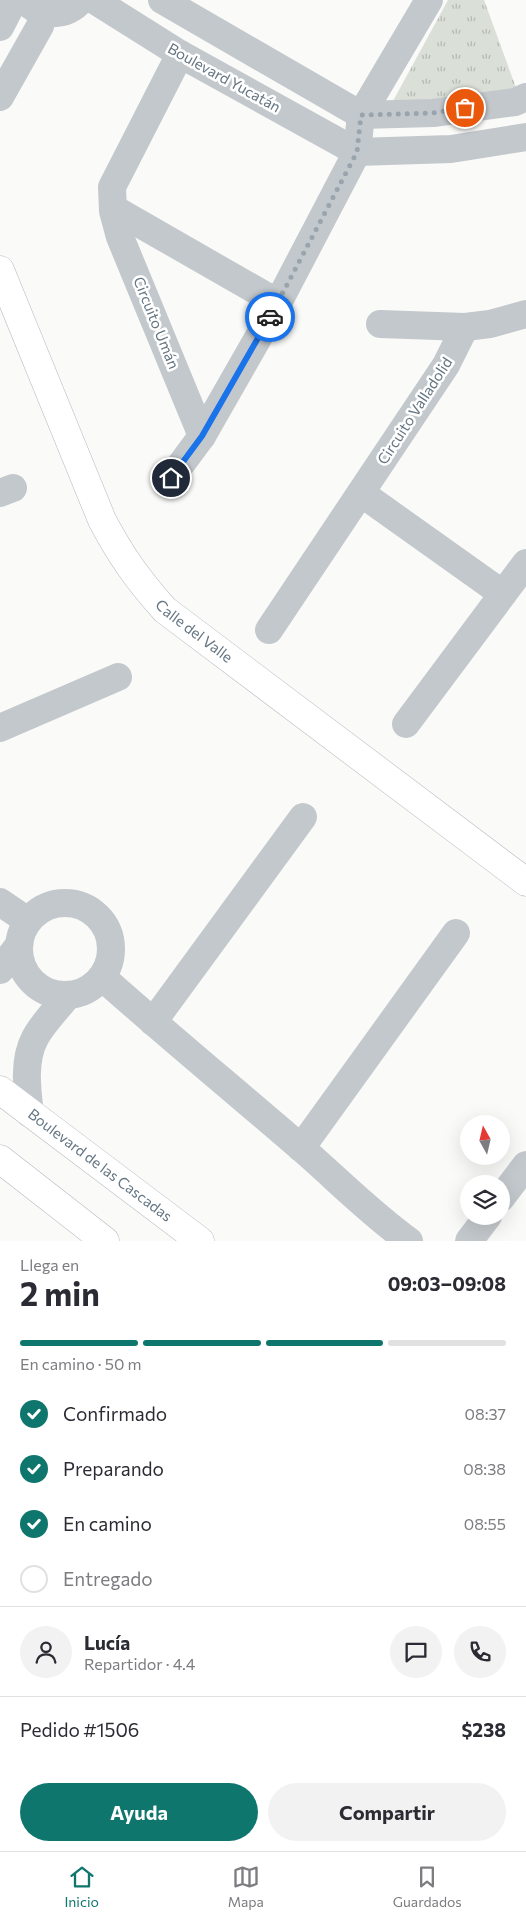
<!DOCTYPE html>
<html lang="es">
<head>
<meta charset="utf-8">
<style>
  body { margin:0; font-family:Commissioner,sans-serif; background:#f2f2f3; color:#2b2b33; height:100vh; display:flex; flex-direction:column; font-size:19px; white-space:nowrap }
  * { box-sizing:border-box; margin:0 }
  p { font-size:16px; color:#7c7c81 }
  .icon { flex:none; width:28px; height:28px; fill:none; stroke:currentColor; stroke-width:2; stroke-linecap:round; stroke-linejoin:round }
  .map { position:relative; height:1241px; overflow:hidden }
  .side { display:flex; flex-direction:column; background:#fff; flex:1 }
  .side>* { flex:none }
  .needle { width:32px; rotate:352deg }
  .tools { position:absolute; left:460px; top:1115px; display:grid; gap:10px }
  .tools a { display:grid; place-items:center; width:50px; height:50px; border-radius:50%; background:#fff; box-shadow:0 5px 20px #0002; font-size:25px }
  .pin { position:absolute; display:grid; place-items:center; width:42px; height:42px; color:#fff; margin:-21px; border:2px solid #fff; border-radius:50%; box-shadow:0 1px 5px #0007 }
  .courier { position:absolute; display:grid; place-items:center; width:50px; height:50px; margin:-25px; border:4px solid #1a73e8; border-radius:50%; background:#fff; color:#222; box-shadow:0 1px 6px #0007 }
  .overview em { font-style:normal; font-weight:700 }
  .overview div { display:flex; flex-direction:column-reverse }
  .overview { display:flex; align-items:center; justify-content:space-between; height:85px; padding:0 20px }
  h1 { font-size:32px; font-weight:700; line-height:38px }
  .bar { display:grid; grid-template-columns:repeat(4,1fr); gap:8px 5px; align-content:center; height:60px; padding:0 20px }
  .bar i { height:6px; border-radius:4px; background:#e1e1e2 }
  .bar .selected { background:#0f766e }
  .bar p { grid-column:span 4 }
  .line { display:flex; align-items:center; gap:12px; padding:0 20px; border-top:1px solid #e1e1e2 }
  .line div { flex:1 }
  .round { display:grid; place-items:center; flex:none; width:52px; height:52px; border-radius:26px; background:#f2f2f3 }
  ol { padding:0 20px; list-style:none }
  li { display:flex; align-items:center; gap:15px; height:55px }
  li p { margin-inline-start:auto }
  li .icon { padding:5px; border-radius:50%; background:#0f766e; color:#fff; stroke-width:4 }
  li:last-child { color:#7c7c81 }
  li i { width:28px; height:28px; border:2px solid #e1e1e2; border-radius:50% }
  .action { display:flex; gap:10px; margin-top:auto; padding:10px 20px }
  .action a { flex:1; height:58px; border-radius:30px; background:#0f766e; color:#fff; font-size:20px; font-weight:700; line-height:58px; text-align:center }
  .action a+a { background:#f2f2f3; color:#2b2b33 }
  .tabs { display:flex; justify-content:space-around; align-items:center; height:70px; border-top:1px solid #e1e1e2; background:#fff; font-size:14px; color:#7c7c81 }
  .tabs a { display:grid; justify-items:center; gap:2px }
  .tabs .selected { color:#0f766e }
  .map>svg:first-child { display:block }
  .grass { fill:url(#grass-tufts) }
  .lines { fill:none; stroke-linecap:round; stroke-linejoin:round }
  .secondary-casing { stroke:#b3babf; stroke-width:29 }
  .street { stroke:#c3c8cc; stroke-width:28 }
  .secondary { stroke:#fff; stroke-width:28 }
  .done { stroke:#99a4ac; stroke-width:5; stroke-dasharray:0 9 }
  .route { stroke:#1a73e8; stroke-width:6 }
  .labels { text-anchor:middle; stroke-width:5; stroke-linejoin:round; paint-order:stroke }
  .street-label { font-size:15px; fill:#657683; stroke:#fff }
</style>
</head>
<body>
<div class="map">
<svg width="526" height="1241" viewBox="0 0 526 1241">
  <defs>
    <pattern id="grass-tufts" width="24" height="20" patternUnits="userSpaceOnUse" patternTransform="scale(1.25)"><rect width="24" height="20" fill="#dadfd7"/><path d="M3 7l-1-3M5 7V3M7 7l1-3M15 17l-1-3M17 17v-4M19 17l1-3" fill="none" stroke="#b4b9b4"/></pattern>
  </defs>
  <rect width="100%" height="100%" fill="#fafaf8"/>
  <polygon class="grass" points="448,0 484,0 523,107 387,112"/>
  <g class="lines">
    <g class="secondary-casing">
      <g id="secondary">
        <path id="s1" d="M0 270 102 520C121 556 138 580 165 610L526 882"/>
        <path id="s2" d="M0 1090 200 1241"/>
        <polyline points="0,1159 105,1241"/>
      </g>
    </g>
    <g class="street">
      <path d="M25 0C39 17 67 18 81 0"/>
      <polyline points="94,0 180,54 357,152 451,149 526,137"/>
      <polyline points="162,0 361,115 433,113 515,102 526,97"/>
      <polyline points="0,27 14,0"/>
      <polyline points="180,54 112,187 113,211 120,237 202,436"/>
      <polyline points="0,97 40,26 43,13"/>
      <polyline points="114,209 278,303 357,152 361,115 429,0"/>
      <polyline points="380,324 465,327 490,324 526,314"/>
      <polyline points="171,478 202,436 278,303"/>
      <polyline points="0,493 13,488"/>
      <polyline points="361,493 503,594"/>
      <polyline points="269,630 446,365 465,327"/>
      <polyline points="406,724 526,563"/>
      <polyline points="0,728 118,677"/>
      <polyline points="0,902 28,921"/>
      <circle cx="65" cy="949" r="46"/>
      <polyline points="0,970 19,945"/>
      <path d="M102 977C167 1035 234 1090 300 1147 337 1179 370 1213 409 1241"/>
      <polyline points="153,1022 303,817"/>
      <path d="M30 1114C27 1090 23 1060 35 1038 42 1024 59 1007 68 995"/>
      <polyline points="301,1148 456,933"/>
      <polyline points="501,1198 526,1165"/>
      <polyline points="469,1241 488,1216"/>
    </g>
    <use href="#secondary" class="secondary"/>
  </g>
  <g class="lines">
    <polyline class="done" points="270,317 357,152 361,115 432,113 465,108"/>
    <polyline class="route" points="171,478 202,436 270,317"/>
  </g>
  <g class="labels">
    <g class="street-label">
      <text transform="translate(224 78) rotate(29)" y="5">Boulevard Yucatán</text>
      <text transform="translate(156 323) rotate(68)" y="5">Circuito Umán</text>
      <text transform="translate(415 411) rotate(-57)" y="5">Circuito Valladolid</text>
      <text dy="5" stroke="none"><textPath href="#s1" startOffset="416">Calle del Valle</textPath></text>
      <text dy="5" stroke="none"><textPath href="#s2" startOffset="125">Boulevard de las Cascadas</textPath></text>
    </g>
  </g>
</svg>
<div class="tools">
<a><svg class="needle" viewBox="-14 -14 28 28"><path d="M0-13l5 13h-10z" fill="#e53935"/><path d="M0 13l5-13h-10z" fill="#7c7c81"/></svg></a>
<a><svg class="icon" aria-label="layers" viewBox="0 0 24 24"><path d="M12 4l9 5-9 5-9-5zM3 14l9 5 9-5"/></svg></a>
</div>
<div class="pin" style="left:465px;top:108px;background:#ea580c"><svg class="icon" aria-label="bag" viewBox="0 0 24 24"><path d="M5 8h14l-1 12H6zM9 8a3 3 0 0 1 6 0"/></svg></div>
<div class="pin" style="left:171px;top:478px;background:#1f2937"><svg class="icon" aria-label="home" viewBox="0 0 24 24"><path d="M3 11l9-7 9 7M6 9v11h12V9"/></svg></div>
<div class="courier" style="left:270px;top:317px"><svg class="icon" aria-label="car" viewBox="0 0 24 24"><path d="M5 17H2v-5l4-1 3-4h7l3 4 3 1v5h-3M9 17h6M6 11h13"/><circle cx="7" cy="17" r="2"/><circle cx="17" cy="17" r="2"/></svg></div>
</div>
<section class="side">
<div class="overview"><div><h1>2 min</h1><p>Llega en</p></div><em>09:03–09:08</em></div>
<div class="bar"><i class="selected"></i><i class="selected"></i><i class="selected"></i><i></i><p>En camino · 50 m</p></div>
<ol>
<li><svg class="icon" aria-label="check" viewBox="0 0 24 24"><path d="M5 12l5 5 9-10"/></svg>Confirmado<p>08:37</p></li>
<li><svg class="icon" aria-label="check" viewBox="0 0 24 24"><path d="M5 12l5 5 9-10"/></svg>Preparando<p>08:38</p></li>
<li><svg class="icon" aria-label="check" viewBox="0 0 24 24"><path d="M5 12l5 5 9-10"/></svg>En camino<p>08:55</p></li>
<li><i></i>Entregado</li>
</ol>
<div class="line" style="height:90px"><a class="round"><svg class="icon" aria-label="person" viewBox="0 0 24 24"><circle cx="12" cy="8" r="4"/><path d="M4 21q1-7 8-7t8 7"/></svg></a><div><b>Lucía</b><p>Repartidor · 4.4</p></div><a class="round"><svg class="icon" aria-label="chat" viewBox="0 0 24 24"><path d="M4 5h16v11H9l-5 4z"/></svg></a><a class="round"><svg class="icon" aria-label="phone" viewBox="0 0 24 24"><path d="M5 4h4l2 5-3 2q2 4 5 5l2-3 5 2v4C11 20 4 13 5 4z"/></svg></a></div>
<div class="line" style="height:65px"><div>Pedido #1506</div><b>$238</b></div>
<div class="action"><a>Ayuda</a><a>Compartir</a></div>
</section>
<nav class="tabs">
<a class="selected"><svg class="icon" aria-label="home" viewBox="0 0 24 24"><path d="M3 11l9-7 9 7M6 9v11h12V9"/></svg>Inicio</a>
<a><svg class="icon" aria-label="map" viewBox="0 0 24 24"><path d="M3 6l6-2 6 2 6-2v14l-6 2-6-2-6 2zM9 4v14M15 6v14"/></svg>Mapa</a>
<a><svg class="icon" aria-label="saved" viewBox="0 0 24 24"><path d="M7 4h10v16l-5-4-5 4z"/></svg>Guardados</a>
</nav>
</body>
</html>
